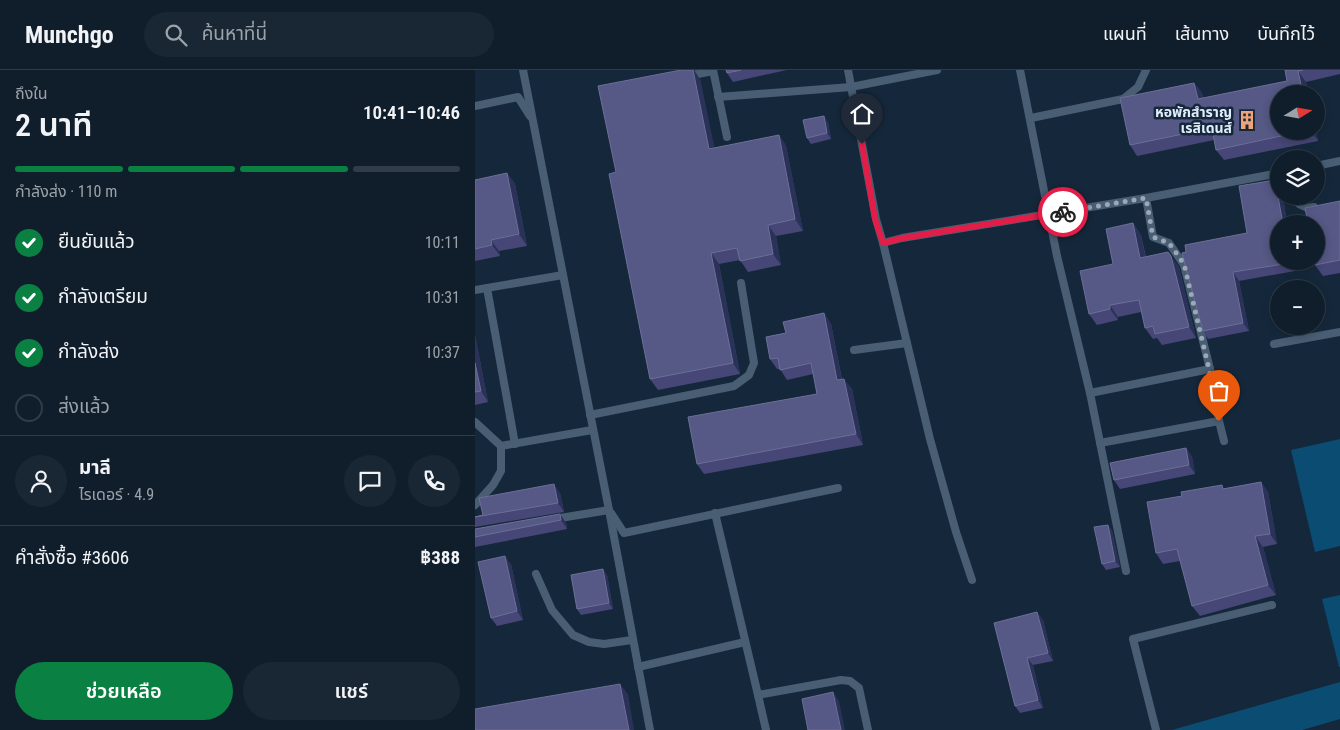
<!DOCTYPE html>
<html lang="th">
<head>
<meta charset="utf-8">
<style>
  body { margin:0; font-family:"Roboto Condensed","Noto Sans Thai",sans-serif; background:#192734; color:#f1f3f6; height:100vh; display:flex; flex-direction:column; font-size:19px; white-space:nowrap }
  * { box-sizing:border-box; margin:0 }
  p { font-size:16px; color:#9ca2a9 }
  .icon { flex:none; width:28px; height:28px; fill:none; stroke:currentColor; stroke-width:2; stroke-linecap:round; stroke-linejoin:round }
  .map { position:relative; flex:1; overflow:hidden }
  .side { display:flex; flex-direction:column; background:#101e2c; width:475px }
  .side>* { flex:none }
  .needle { width:32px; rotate:79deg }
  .controls { position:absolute; left:795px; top:15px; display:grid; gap:10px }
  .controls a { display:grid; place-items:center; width:55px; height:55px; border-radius:50%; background:#101e2c; box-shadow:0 2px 8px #0003,0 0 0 1px #303c48; font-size:25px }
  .pin { position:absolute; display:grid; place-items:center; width:42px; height:42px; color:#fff; margin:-51px -21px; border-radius:50% 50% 50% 0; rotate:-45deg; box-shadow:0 0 5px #0007 }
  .pin .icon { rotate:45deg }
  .courier { position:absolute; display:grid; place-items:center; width:50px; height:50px; margin:-25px; border:4px solid #e11d48; border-radius:50%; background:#fff; color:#222; box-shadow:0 1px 6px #0007 }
  .overview em { font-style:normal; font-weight:600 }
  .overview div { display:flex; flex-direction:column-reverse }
  .overview { display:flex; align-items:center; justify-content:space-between; height:85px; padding:0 15px }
  h1 { font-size:32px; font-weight:600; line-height:38px }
  .bar { display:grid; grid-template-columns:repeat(4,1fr); gap:8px 5px; align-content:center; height:60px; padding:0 15px }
  .bar i { height:6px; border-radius:4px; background:#303c48 }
  .bar .selected { background:#0b8043 }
  .bar p { grid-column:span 4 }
  .line { display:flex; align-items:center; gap:12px; padding:0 15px; border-top:1px solid #303c48 }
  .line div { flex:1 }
  .round { display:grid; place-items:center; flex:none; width:52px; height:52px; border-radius:26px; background:#192734 }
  ol { padding:0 15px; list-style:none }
  li { display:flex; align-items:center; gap:15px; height:55px }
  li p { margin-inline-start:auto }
  li .icon { padding:5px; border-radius:50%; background:#0b8043; color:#fff; stroke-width:4 }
  li:last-child { color:#9ca2a9 }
  li i { width:28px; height:28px; border:2px solid #303c48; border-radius:50% }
  .action { display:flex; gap:10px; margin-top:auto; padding:10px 15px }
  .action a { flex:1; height:58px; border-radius:30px; background:#0b8043; color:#fff; font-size:20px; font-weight:600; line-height:58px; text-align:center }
  .action a+a { background:#192734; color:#f1f3f6 }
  header { display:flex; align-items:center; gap:30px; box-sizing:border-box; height:70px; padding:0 25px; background:#101e2c; border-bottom:1px solid #303c48 }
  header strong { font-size:24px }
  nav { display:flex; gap:28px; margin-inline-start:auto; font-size:18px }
  .search { width:350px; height:45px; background:#192734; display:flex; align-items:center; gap:12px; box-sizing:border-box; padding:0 18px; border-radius:28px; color:#9ca2a9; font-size:19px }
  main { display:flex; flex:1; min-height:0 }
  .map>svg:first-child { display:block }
  .water { fill:#0b4c73 }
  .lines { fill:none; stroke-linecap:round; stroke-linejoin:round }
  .lane { stroke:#495e73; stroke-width:8 }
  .wall { fill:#464677 }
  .shaded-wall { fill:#2b3259 }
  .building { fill:#565885; stroke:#6c6f97 }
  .done { stroke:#9aa8b7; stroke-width:5; stroke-dasharray:0 9 }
  .route { stroke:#e11d48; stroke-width:6 }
  .labels { text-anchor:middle; stroke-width:5; stroke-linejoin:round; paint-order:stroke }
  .poi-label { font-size:14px; font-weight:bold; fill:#e1edfa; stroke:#15283b; text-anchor:end }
</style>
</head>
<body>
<header>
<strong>Munchgo</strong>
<div class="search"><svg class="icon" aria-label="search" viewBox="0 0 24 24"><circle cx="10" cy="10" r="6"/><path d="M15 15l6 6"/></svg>ค้นหาที่นี่</div>
<nav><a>แผนที่</a><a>เส้นทาง</a><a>บันทึกไว้</a></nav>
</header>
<main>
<section class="side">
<div class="overview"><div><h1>2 นาที</h1><p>ถึงใน</p></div><em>10:41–10:46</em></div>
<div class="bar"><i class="selected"></i><i class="selected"></i><i class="selected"></i><i></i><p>กำลังส่ง · 110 m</p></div>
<ol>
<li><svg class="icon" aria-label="check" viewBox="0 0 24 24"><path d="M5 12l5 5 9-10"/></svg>ยืนยันแล้ว<p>10:11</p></li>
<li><svg class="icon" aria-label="check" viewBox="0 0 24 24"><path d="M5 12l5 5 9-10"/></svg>กำลังเตรียม<p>10:31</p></li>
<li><svg class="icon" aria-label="check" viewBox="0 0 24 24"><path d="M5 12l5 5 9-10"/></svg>กำลังส่ง<p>10:37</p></li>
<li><i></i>ส่งแล้ว</li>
</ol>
<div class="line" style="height:90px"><a class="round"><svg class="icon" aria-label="person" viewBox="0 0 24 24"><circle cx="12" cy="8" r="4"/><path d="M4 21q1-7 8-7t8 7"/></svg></a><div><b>มาลี</b><p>ไรเดอร์ · 4.9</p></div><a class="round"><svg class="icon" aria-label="chat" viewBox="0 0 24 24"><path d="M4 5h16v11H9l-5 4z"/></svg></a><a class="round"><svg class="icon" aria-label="phone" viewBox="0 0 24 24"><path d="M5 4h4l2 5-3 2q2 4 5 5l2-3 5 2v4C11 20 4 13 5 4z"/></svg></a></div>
<div class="line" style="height:65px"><div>คำสั่งซื้อ #3606</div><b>฿388</b></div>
<div class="action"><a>ช่วยเหลือ</a><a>แชร์</a></div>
</section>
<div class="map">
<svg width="865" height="660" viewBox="0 0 865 660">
  <rect width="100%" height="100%" fill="#15283b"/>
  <g class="water">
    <polygon points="865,369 865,476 840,482 816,380"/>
    <polygon points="865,525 865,597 864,597 847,529"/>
    <polygon points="865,612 865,649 827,660 697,660"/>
  </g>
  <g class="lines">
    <g class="lane">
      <polyline points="48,0 134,440 175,660"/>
      <polyline points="238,0 252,67"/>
      <polyline points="373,0 401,149 408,173 455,369 481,462 497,510"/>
      <polyline points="545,0 582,186 615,323 651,501"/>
      <polyline points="213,6 238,1"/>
      <polyline points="243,27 376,17 462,0"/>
      <polyline points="0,36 43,27 55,46"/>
      <polyline points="556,48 648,29 663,17 671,0"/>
      <polyline points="841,96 865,91"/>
      <path d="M816 126C822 134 829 139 839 137"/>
      <polyline points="671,128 678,167 694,173 709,195 735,299 744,351 749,371"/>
      <polyline points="408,173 427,168 671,128 804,103"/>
      <polyline points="12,218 40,374"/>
      <polyline points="0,220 88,205"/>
      <polyline points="799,274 865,262"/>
      <polyline points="379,280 432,273"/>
      <polyline points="615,323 735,299"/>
      <polyline points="115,345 259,316 274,305 279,293 266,213"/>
      <polyline points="0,352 26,376 117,360"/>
      <polyline points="625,373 744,351"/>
      <polyline points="0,435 18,415 26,401 26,376"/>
      <polyline points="136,443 149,463 363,418"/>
      <polyline points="240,443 283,625 366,610 375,611 384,618 393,660"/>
      <polyline points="79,449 134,440"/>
      <polyline points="61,504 77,540 98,565 114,572 129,574 157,570"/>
      <polyline points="163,597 270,572"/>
      <polyline points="283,625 291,660"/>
      <polyline points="681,660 658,569 797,535"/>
    </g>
  </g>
  <g class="wall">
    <polygon points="251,0 312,0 258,12 252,3"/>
    <polygon points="810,0 865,0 865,4 831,12 833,24 804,24 804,61 841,61 843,71 749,90 741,80 739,70 662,86 655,75 719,13 727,23 728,28 812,11"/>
    <polygon points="225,9 239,78 304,65 311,76 328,161 301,166 306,195 273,202 265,190 244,194 265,304 183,320 175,309 141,102"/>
    <polygon points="353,52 356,69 336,74 332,68"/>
    <polygon points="32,103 40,114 52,176 24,181 25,186 0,191 0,110"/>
    <polygon points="808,126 812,154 804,154 804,191 819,191 820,201 764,211 774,261 733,269 728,261 711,182 772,163"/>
    <polygon points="865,131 865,203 848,206 840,195"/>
    <polygon points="658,153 666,165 671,187 693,182 704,197 721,268 687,275 682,268 678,269 670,258 666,242 643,247 643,250 622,255 614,244"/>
    <polygon points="349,243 356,254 367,309 377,319 388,375 229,404 222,394 342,324 338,304 312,310 305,299 302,299 295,289 311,263"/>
    <polygon points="0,265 13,332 0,335"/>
    <polygon points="711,378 717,387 720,404 645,419 639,410"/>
    <polygon points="786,412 793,422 802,474 788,477 801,525 725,546 717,536 705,491 688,494 681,483 707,426"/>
    <polygon points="85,423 89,442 0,457 0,447"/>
    <polygon points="85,444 91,453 92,459 0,477 0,459"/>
    <polygon points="633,455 637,461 645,497 631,500 627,494"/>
    <polygon points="36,494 48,550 22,556 16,548"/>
    <polygon points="132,505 138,539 106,545 102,539"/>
    <polygon points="568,550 578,591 558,595 568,638 545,643 540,636 519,553"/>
  </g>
  <g class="shaded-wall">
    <polygon points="218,0 219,0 225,9 242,90 234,79"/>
    <polygon points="823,1 831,12 833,24 828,24"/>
    <polygon points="719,13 727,23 730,40 723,29"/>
    <polygon points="349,46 353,52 356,69 352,63"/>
    <polygon points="836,61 841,61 843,71"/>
    <polygon points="304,65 311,76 328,161 320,149"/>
    <polygon points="32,103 40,114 52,176 44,164"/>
    <polygon points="800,110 804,115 804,126 808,126 812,154 808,154"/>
    <polygon points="658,153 666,165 673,200 665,188"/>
    <polygon points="293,155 301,166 306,195 298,184"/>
    <polygon points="16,170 24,181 25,186 17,175"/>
    <polygon points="236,183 244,194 265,304 258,293"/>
    <polygon points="696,186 704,197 721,268 714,257"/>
    <polygon points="814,191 819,191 820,201 815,193"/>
    <polygon points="758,202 764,211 774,261 768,253"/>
    <polygon points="635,235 643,247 643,250 635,239"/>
    <polygon points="349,243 356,254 369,320 362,310"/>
    <polygon points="0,265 13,332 6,321 0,293"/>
    <polygon points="369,309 377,319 388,375 381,364"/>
    <polygon points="711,378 717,387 720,404 714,395"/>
    <polygon points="786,412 793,422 802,474 795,464"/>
    <polygon points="79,414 85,423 89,442 83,433"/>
    <polygon points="85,444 91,453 92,459 86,450"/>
    <polygon points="633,455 637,461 645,497 640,491"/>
    <polygon points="780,466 788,477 801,525 793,515"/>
    <polygon points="30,486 36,494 48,550 42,541"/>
    <polygon points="128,499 132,505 138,539 134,533"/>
    <polygon points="562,542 568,550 578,591 573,583"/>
    <polygon points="552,588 558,595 568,638 563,630"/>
    <polygon points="145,614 153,624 159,660 154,660"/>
    <polygon points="358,622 364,631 370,660 366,660"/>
  </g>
  <g class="building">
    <polygon points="206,0 218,0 234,79 304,65 320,149 293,155 298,184 265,191 262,178 236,183 258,293 175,309 134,104 141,102 123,16"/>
    <polygon points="251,0 266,0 252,3"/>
    <polygon points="810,0 828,0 823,1 828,24 804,24 804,61 829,61 741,80 737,58 655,75 645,28 719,13 723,29 812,11"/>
    <polygon points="349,46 352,63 332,68 328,50"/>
    <polygon points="32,103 44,164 16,170 17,175 0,179 0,110"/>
    <polygon points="800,110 808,154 804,154 804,191 814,191 815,193 758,202 768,253 728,261 707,183 711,182 710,175 772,163 764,116"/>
    <polygon points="865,131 865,190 840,195 839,191 841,191 841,154 833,154 830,138"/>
    <polygon points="658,153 665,188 693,182 696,186 714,257 680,264 678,256 670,258 664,230 635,235 635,239 614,244 605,201 638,194 631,159"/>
    <polygon points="349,243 362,310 369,309 381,364 222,394 213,347 342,324 336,293 305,300 303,288 295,289 291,267 311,263 308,252"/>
    <polygon points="0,293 6,321 0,322"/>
    <polygon points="711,378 714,395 639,410 635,393"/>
    <polygon points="786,412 795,464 780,466 793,515 717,536 702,479 681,483 672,432 707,426 706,422 747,415 748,419"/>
    <polygon points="79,414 83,433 0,447 8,445 4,428"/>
    <polygon points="85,444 86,450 0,467 0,459"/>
    <polygon points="633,455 640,491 627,494 619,457"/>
    <polygon points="30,486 42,541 16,548 3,492"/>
    <polygon points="128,499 134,533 102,539 96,505"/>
    <polygon points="562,542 573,583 552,588 563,630 540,636 519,553"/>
    <polygon points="145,614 154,660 0,660 0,639"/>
    <polygon points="358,622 366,660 333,660 327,629"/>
  </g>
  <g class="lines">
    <polyline class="done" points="588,142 671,128 678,167 694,173 709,194 734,299 744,351"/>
    <polyline class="route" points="387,74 400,149 408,173 428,168 588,142"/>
  </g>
  <defs>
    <g id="building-bare" transform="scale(1.5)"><path d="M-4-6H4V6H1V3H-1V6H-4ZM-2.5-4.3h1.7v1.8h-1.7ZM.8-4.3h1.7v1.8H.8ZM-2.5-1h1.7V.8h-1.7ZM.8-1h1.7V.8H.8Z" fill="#efa377" stroke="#15283b" stroke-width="2.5" paint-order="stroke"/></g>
  </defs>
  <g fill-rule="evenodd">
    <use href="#building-bare" x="772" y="50"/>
  </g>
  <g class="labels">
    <g class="poi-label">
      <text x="757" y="47">หอพักสำราญ<tspan x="757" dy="16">เรสิเดนส์</tspan></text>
    </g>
  </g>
</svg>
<div class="controls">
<a><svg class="needle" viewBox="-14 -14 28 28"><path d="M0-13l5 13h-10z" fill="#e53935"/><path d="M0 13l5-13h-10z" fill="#9ca2a9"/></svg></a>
<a><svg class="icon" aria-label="layers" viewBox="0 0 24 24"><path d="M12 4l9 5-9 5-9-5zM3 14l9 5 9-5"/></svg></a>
<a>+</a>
<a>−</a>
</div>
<div class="pin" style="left:744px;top:351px;background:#ea580c"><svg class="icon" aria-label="bag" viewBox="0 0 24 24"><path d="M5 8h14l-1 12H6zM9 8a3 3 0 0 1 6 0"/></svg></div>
<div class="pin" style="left:387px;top:74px;background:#1f2937"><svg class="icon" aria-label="home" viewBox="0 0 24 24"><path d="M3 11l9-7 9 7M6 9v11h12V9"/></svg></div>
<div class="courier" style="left:588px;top:142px"><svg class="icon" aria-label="bike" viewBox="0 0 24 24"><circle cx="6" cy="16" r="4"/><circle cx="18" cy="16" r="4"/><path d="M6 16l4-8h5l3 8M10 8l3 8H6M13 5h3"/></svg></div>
</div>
</main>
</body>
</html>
